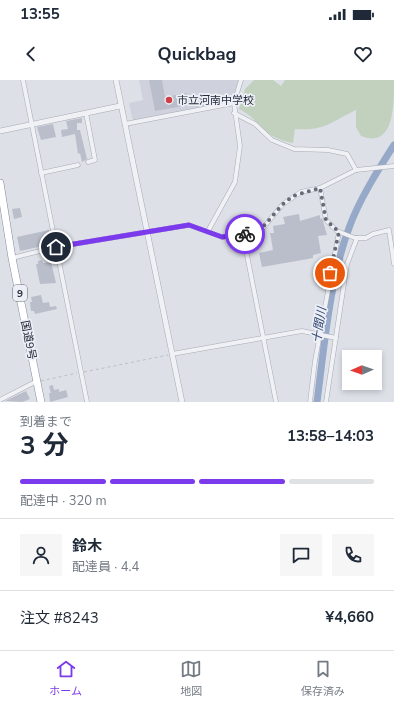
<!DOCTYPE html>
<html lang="ja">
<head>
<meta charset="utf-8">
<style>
  body { margin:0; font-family:"Nunito Sans","Noto Sans JP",sans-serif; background:#f6f6f7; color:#1f2937; height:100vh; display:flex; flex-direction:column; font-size:15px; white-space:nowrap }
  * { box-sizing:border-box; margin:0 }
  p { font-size:13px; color:#747a83 }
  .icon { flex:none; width:22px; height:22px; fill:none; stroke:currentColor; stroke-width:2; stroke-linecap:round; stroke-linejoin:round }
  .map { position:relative; height:322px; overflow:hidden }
  .sheet { display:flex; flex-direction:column; background:#fff; flex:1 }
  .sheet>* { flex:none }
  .needle { width:26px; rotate:268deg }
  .controls { position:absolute; left:342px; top:270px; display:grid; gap:8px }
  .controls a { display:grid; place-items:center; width:40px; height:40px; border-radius:0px; background:#fff; box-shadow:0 2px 6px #0003; font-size:20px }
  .pin { position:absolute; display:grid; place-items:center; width:34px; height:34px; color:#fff; margin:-17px; border:2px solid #fff; border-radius:50%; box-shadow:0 1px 4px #0007 }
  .courier { position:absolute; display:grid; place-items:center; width:40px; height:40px; margin:-20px; border:3px solid #7c3aed; border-radius:50%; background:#fff; color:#222; box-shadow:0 1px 5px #0007 }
  .head em { font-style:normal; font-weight:700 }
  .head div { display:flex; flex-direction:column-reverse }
  .head { display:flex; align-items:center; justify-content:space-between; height:68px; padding:0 20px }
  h1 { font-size:26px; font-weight:700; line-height:30px }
  .bar { display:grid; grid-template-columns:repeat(4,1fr); gap:6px 4px; align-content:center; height:48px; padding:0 20px }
  .bar i { height:5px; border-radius:3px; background:#e0e1e3 }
  .bar .active { background:#7c3aed }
  .bar p { grid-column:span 4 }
  .line { display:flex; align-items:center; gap:10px; padding:0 20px; border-top:1px solid #e0e1e3 }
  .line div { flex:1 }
  .round { display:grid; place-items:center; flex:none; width:42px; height:42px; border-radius:0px; background:#f6f6f7 }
  .status { display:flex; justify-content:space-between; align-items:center; height:28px; padding:0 20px; background:#fff; direction:ltr }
  .status svg { height:11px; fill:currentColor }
  header { display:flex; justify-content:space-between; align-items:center; height:52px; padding:0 20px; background:#fff; font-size:18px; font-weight:700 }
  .tabs { display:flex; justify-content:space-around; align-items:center; height:56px; border-top:1px solid #e0e1e3; background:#fff; font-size:11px; color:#747a83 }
  .tabs a { display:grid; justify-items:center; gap:2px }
  .tabs .active { color:#7c3aed }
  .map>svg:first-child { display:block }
  .built { fill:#cfd2dc }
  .green { fill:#c1d1be }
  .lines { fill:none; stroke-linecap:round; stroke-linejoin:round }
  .river { stroke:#97a9c8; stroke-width:7 }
  .building { fill:#babeca }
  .minor-casing { stroke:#a6aab4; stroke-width:5 }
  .tertiary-casing { stroke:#a6aab4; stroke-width:6 }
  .trunk-casing { stroke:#848b9e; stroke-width:8 }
  .path { stroke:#bbbec5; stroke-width:1; stroke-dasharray:3 3; stroke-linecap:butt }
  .minor { stroke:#f0f1f5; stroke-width:4 }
  .tertiary { stroke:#f0f1f5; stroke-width:5 }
  .trunk { stroke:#fff; stroke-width:7 }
  .done { stroke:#666b78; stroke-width:4; stroke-dasharray:0 7.2 }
  .route { stroke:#7c3aed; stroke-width:5 }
  .poi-dot { fill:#ce4045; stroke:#eceff5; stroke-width:1.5 }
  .labels { text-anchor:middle; stroke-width:3.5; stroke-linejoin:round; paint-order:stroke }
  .shield { fill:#eceff5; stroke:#616674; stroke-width:1 }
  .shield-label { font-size:10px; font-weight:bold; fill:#262c3d }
  .poi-label { font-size:11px; fill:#262c3d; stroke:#eceff5; text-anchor:start }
  .street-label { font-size:11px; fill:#262c3d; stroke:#eceff5 }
  .water-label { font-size:12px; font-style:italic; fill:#314671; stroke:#eceff5 }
</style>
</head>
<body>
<div class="status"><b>13:55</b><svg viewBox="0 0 49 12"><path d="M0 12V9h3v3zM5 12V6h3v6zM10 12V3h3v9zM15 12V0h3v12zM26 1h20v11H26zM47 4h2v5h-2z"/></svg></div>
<header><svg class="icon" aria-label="back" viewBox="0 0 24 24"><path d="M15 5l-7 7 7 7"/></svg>Quickbag<svg class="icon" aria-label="heart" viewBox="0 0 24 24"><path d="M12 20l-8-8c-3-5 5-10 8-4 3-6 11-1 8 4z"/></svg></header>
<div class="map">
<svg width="394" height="322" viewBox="0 0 394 322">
  <rect width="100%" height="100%" fill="#dde0e7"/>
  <polygon class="built" points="139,0 239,0 239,1 232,22 133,41 129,23 143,20"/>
  <path class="green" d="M254 0H273L281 6 285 0H394C394 27 394 69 361 56L356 47V30C331 42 325 51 295 49L293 63C283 61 274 58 266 52 255 43 255 37 239 29L245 9Z"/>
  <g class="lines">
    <path class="river" d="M317 322C324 268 330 198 349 148 359 120 378 90 394 65"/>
  </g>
  <g class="building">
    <polygon points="149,0 162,0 165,17 187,13 189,25 155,31"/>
    <polygon points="82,38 82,43 77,43 77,50 80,50 87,79 82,82 80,73 78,74 75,54 62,57 61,50 68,49 66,41"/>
    <polygon points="53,44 56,57 41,60 37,47"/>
    <polygon points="20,128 22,137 14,139 12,129"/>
    <polygon points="299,134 300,141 320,135 320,139 322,138 327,155 318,156 321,173 313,175 313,178 308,179 262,187 259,173 273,170 270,153 274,153 273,146 285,144 283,137"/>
    <polygon points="49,150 52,164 20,171 17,157"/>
    <polygon points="42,180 43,183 51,182 56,203 40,204 36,184 38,184 38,181"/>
    <polygon points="41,215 43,223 49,222 50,227 56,226 57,229 35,234 34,231 31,231 30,222 32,222 31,217"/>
    <polygon points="53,305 54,310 59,309 59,312 66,310 68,317 50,322 49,313 51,313 49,306"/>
    <polygon points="26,311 30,319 22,322 5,321"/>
  </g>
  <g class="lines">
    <g class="minor-casing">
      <g id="minor">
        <polyline points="23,0 87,322"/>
        <polyline points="86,33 95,80 88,82"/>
        <polyline points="234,33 255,44 272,60 294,69 328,70 347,74 356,90"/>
        <polyline points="125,44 234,23"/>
        <polyline points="41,93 78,85"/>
        <polyline points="320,108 326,140 337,151 355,158 366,158 373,154 389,150 394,184"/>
        <polyline points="208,151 235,102 240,66 234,23 241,0"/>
        <polyline points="243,155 276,322"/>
        <polyline points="12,178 56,167 189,145 222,157 243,155 263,148 283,124 301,112 320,108 356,90 394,86"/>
        <polyline points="172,274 302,251 336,258"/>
        <polyline points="0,320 37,301"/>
        <polyline points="310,322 315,281 339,152"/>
        <polyline points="326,322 347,184 357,158"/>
      </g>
    </g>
    <g class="tertiary-casing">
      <g id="tertiary">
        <polyline points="116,0 182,322"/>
        <polyline points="0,51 120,26"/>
      </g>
    </g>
    <g class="trunk-casing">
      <polyline id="trunk" points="0,103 12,178 41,322"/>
    </g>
    <g class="path">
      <polyline points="84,292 168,275"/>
      <polyline points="41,301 77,293"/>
    </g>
    <use href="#minor" class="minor"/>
    <use href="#tertiary" class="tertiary"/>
    <use href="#trunk" class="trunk"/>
  </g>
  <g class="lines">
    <polyline class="done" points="245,154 262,148 283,124 293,116 320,108 326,140 339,152 330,193"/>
    <polyline class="route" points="56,167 189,145 222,157 245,154"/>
  </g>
  <circle class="poi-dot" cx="169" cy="20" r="4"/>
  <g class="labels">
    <rect class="shield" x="13" y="205" width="14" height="16" rx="3"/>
    <g class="shield-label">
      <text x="20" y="217">9</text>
    </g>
    <g class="poi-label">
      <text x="177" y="24">市立河南中学校</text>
    </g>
    <g class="street-label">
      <text transform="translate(29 260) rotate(79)" y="4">国道9号</text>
    </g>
    <g class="water-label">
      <text transform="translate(319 245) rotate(-81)" y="4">十間川</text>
    </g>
  </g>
</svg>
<div class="controls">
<a><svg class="needle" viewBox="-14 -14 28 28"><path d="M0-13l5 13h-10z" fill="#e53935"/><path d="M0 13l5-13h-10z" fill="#747a83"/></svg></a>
</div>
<div class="pin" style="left:330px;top:193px;background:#ea580c"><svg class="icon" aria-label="bag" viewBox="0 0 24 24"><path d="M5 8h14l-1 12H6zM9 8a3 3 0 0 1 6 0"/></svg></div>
<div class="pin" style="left:56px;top:167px;background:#1f2937"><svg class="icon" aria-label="home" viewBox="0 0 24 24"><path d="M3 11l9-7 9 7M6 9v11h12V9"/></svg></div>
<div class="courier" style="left:245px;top:154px"><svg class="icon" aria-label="bike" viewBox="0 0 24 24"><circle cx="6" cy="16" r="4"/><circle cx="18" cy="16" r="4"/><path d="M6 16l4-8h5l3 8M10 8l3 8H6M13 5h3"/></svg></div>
</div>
<section class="sheet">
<div class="head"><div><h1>3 分</h1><p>到着まで</p></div><em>13:58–14:03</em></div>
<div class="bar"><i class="active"></i><i class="active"></i><i class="active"></i><i></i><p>配達中 · 320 m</p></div>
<div class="line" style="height:72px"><a class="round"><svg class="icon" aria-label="person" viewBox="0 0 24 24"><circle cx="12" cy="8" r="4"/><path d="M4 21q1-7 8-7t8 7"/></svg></a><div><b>鈴木</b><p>配達員 · 4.4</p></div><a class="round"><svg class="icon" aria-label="chat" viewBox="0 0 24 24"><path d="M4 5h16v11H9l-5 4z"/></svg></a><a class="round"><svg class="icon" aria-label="phone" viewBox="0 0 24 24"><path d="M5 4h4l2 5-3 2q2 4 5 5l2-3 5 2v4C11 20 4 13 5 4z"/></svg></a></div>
<div class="line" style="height:52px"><div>注文 #8243</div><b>¥4,660</b></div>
</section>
<nav class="tabs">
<a class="active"><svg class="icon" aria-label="home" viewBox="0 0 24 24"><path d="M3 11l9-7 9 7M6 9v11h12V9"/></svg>ホーム</a>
<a><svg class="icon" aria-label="map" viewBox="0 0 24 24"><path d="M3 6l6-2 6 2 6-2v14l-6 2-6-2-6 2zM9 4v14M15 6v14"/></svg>地図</a>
<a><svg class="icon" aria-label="saved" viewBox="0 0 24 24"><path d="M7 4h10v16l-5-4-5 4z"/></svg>保存済み</a>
</nav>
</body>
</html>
